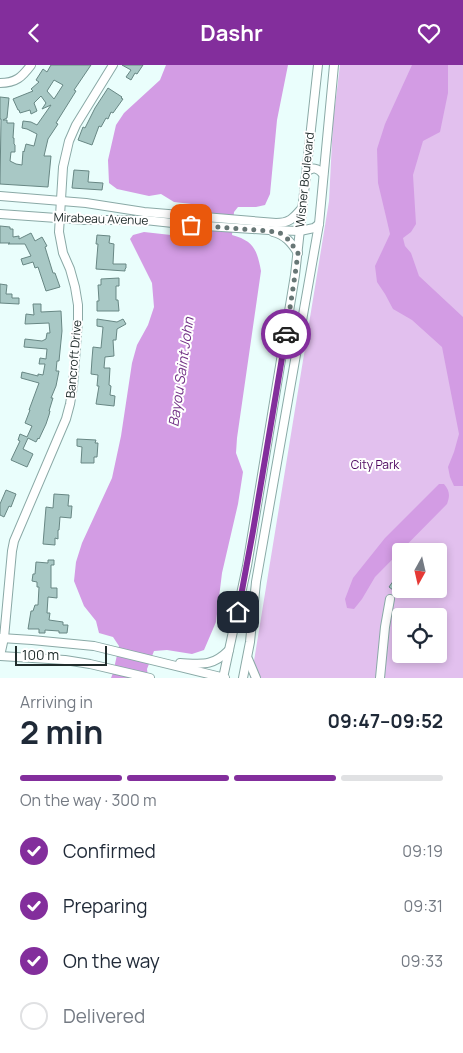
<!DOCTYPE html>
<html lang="en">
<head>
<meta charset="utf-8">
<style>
  body { margin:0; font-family:Manrope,sans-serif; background:#f2f2f3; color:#1f2937; height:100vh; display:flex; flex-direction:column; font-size:19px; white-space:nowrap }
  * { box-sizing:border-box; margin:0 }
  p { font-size:16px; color:#747a83 }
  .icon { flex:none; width:28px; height:28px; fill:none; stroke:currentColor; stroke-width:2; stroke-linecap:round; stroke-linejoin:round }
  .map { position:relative; height:613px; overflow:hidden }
  .side { display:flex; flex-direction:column; background:#fff; flex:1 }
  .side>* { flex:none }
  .needle { width:32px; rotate:188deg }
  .fabs { position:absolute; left:392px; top:478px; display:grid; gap:10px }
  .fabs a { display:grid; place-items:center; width:55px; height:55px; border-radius:5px; background:#fff; box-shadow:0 2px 8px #0003; font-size:25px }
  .scale { position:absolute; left:15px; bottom:12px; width:92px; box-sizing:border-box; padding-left:5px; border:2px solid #212d2c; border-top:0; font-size:14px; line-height:18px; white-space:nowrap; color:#212d2c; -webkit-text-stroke:4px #fff; paint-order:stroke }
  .pin { position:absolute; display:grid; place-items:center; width:42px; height:42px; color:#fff; margin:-21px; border-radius:10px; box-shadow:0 2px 8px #0006 }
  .courier { position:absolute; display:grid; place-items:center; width:50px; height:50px; margin:-25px; border:4px solid #832e9c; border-radius:50%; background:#fff; color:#222; box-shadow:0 1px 6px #0007 }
  .head em { font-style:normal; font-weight:700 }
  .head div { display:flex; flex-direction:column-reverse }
  .head { display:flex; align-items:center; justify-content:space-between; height:85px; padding:0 20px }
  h1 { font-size:32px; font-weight:700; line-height:38px }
  .bar { display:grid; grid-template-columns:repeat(4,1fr); gap:8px 5px; align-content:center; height:60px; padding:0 20px }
  .bar i { height:6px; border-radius:4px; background:#e0e1e3 }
  .bar .on { background:#832e9c }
  .bar p { grid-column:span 4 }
  ol { padding:0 20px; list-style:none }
  li { display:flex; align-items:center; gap:15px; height:55px }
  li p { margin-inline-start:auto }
  li .icon { padding:5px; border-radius:50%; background:#832e9c; color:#fff; stroke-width:4 }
  li:last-child { color:#747a83 }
  li i { width:28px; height:28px; border:2px solid #e0e1e3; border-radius:50% }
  header { display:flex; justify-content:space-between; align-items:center; height:65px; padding:0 20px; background:#832e9c; color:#fff; font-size:22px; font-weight:700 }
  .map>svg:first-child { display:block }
  .green { fill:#e2c0ee; fill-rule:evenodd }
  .water { fill:#d39ce4 }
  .building { fill:#a8c8c5; stroke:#688784; fill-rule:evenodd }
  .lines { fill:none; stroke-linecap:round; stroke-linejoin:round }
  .minor-casing { stroke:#8aa9a6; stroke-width:10 }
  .minor { stroke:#fff; stroke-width:8 }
  .done { stroke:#677675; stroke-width:5; stroke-dasharray:0 9 }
  .route { stroke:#832e9c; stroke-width:6 }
  .labels { text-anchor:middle; stroke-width:4; stroke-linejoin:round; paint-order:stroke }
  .street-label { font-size:12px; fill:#212d2c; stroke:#fff }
  .park-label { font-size:12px; fill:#4c045e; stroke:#fff }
  .water-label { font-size:14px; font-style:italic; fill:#733286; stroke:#fff }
</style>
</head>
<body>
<header><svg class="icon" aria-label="back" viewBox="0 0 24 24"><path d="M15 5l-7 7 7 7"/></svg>Dashr<svg class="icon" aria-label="heart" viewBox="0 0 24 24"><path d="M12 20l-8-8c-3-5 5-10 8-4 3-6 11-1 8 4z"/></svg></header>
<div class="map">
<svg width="463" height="613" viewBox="0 0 463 613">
  <rect width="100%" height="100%" fill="#eafefc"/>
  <path class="green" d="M340 0H463V613H250L254 596 329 136 333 57ZM401 486H439V524H401ZM401 551H439V589H401Z"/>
  <g class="water">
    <path d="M166 0H288L277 55 270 129 265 140 256 142H238L234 147 232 170C254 176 257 185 261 206L237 373 236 388 243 407 238 439 222 508 216 557 204 585 192 589 167 585 154 586 147 604 148 613H111L113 608 119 581 113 572 99 568 96 556 84 541 74 516 76 497 82 478 112 413 121 371 132 298 137 280 148 260 154 242 152 218 130 174 133 170 144 167 189 172 201 166 202 144 200 140 174 137 161 129 149 131 117 124 109 118 108 95 116 60 124 48 160 15Z"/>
    <polygon points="412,0 448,0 448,28 440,67 423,76 413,110 416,159 411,167 403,173 405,181 411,188 419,211 463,252 463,421 454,421 450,412 448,402 454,387 459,369 442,282 412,255 393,244 385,229 377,217 375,201 390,169 387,156 378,118 377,84 385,59"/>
    <path d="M439 419H444C450 426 450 431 447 439L375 512 362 534 354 544 347 543 345 534 353 513 385 473Z"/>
  </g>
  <g class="building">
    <path d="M51 0H91L74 25 76 26 56 58 58 59 48 74 44 91H51L48 122 0 119 1 54H0V32L9 33 7 53 3 55H7V58H14L13 73H14V79L15 80V87H11L10 96 16 99 22 100 23 86 24 87 26 79 34 81 37 69 27 64 22 63 23 56 31 57 37 60 51 40 42 44 46 38 41 31 34 38 37 46 31 49 30 45 20 48 19 45H18L13 34 33 26 31 24 39 17 36 15 43 4 47 7ZM54 15 63 20 54 34 47 26Z"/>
    <polygon points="122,0 143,0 137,9 135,8 131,15 126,12 131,5"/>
    <polygon points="108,23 122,32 121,33 123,34 113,48 111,47 108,54 106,53 101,62 99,61 92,80 78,75 83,62 85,63 95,43"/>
    <polygon points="74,105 89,106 88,117 103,118 102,125 72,123"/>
    <polygon points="0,161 10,162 10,164 13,164 13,172 19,171 19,174 31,168 35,176 42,172 47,181 45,182 53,208 55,208 60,222 46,226 38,202 35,203 33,197 23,200 21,194 31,191 25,179 8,179 10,178 0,178"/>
    <polygon points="97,170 110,171 109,178 114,179 113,199 126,199 126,203 125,204 125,206 96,204 98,179 96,179"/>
    <polygon points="119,213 119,221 116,221 116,235 118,235 119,246 97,246 97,236 99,236 98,220 101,220 101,214"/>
    <polygon points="0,219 7,220 6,229 12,229 12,233 19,233 19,239 0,238"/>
    <polygon points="33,239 41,239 41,247 61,246 62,266 59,296 57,296 56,306 59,306 56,321 51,333 53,333 49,346 50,346 49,350 46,359 39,374 38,373 36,377 28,373 23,384 33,389 27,402 11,395 20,376 18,375 20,369 27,372 32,361 25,358 30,345 29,345 39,318 21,313 22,307 38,311 38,309 43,310 45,299 39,299 40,293 46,294 47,284 24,282 25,274 42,276 46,274 47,268 50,268 49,258 25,259 26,249 34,250"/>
    <polygon points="97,254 117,257 123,254 126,259 117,264 116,275 113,275 114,291 105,292 104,303 110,303 109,320 111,321 110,330 115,331 114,341 96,339 99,321 97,321 98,310 91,309 92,294 93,282 101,283 103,262 97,261"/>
    <polygon points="77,374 96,375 95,378 98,378 97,392 94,392 94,398 81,398 82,382 77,381"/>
    <polygon points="6,425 16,429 11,442 9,441 4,452 0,450 0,439"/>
    <polygon points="54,429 69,430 68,441 72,441 71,453 60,452 59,465 58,465 58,474 55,473 55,480 43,479 46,442 53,443"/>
    <polygon points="48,495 54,495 54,500 51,500 51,523 57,523 57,533 48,532 47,548 50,548 49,555 63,557 63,560 68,560 67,568 59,568 59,566 45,565 45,568 39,568 39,564 28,564 31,546 33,546 35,540 38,540 39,522 37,522 37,517 32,516 33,509 35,509 36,497 48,498"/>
    <polygon points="401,505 401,524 406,524 401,531 389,522"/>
  </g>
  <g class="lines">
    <g class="minor-casing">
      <g id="minor">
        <path d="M0 18C16 18 22 12 31 0"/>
        <path d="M306 108C312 101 318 103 323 109"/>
        <path d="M0 131 86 138 144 147 276 158C291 158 294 152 303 142"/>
        <polyline points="0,149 85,155 145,155 191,160 269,165 300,166 314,163 319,159"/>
        <path d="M273 167C285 170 291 177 298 188"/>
        <polyline points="1,573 32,575 94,581 225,613"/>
        <polyline points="0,591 4,573 12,486 14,476 66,354 70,339 73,321 78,255 78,240 75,222 70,204 63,188 59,167 63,102 69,76 76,60 113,0"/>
        <polyline points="0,591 65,595 90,599 150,613"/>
        <polyline points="248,594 256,613"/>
        <path d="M180 598C202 599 212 602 229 585"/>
        <polyline points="223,613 247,501 295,210 318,0"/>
        <polyline points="243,613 250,577 256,517 319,159 334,0"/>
        <polyline points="380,613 385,562 390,534"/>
      </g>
    </g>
    <use href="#minor" class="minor"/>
  </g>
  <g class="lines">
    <polyline class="done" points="191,160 269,166 280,168 289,175 298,188 295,210 286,269"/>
    <polyline class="route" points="238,547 253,466 286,269"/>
  </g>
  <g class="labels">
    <g class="street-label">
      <text transform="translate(305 115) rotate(-84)" y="4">Wisner Boulevard</text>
      <text transform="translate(101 154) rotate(2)" y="4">Mirabeau Avenue</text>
      <text transform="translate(74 294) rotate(-85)" y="4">Bancroft Drive</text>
    </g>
    <g class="park-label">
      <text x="375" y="404">City Park</text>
    </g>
    <g class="water-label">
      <text transform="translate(181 307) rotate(-82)" y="5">Bayou Saint John</text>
    </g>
  </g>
</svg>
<div class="fabs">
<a><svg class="needle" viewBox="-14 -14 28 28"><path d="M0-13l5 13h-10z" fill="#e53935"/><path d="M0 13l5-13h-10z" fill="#747a83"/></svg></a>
<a><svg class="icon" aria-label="locate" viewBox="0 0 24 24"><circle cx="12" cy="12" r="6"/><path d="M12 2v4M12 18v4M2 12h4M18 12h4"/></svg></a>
</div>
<div class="scale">100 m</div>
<div class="pin" style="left:191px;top:160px;background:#ea580c"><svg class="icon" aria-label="bag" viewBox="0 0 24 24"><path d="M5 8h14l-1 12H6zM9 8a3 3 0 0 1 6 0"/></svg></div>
<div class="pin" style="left:238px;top:547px;background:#1f2937"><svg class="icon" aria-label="home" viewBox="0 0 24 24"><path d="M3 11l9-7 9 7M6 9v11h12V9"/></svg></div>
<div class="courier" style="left:286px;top:269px"><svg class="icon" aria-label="car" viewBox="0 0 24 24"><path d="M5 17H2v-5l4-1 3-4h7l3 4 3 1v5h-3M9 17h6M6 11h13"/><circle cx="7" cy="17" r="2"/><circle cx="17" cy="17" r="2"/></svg></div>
</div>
<section class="side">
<div class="head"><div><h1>2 min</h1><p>Arriving in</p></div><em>09:47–09:52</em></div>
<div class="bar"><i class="on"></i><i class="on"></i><i class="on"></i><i></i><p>On the way · 300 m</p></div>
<ol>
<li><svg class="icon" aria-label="check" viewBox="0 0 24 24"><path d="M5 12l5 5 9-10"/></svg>Confirmed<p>09:19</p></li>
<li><svg class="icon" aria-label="check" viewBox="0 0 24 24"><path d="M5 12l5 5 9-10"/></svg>Preparing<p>09:31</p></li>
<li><svg class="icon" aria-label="check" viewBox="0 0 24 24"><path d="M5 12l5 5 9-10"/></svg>On the way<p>09:33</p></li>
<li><i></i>Delivered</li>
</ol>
</section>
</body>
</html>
